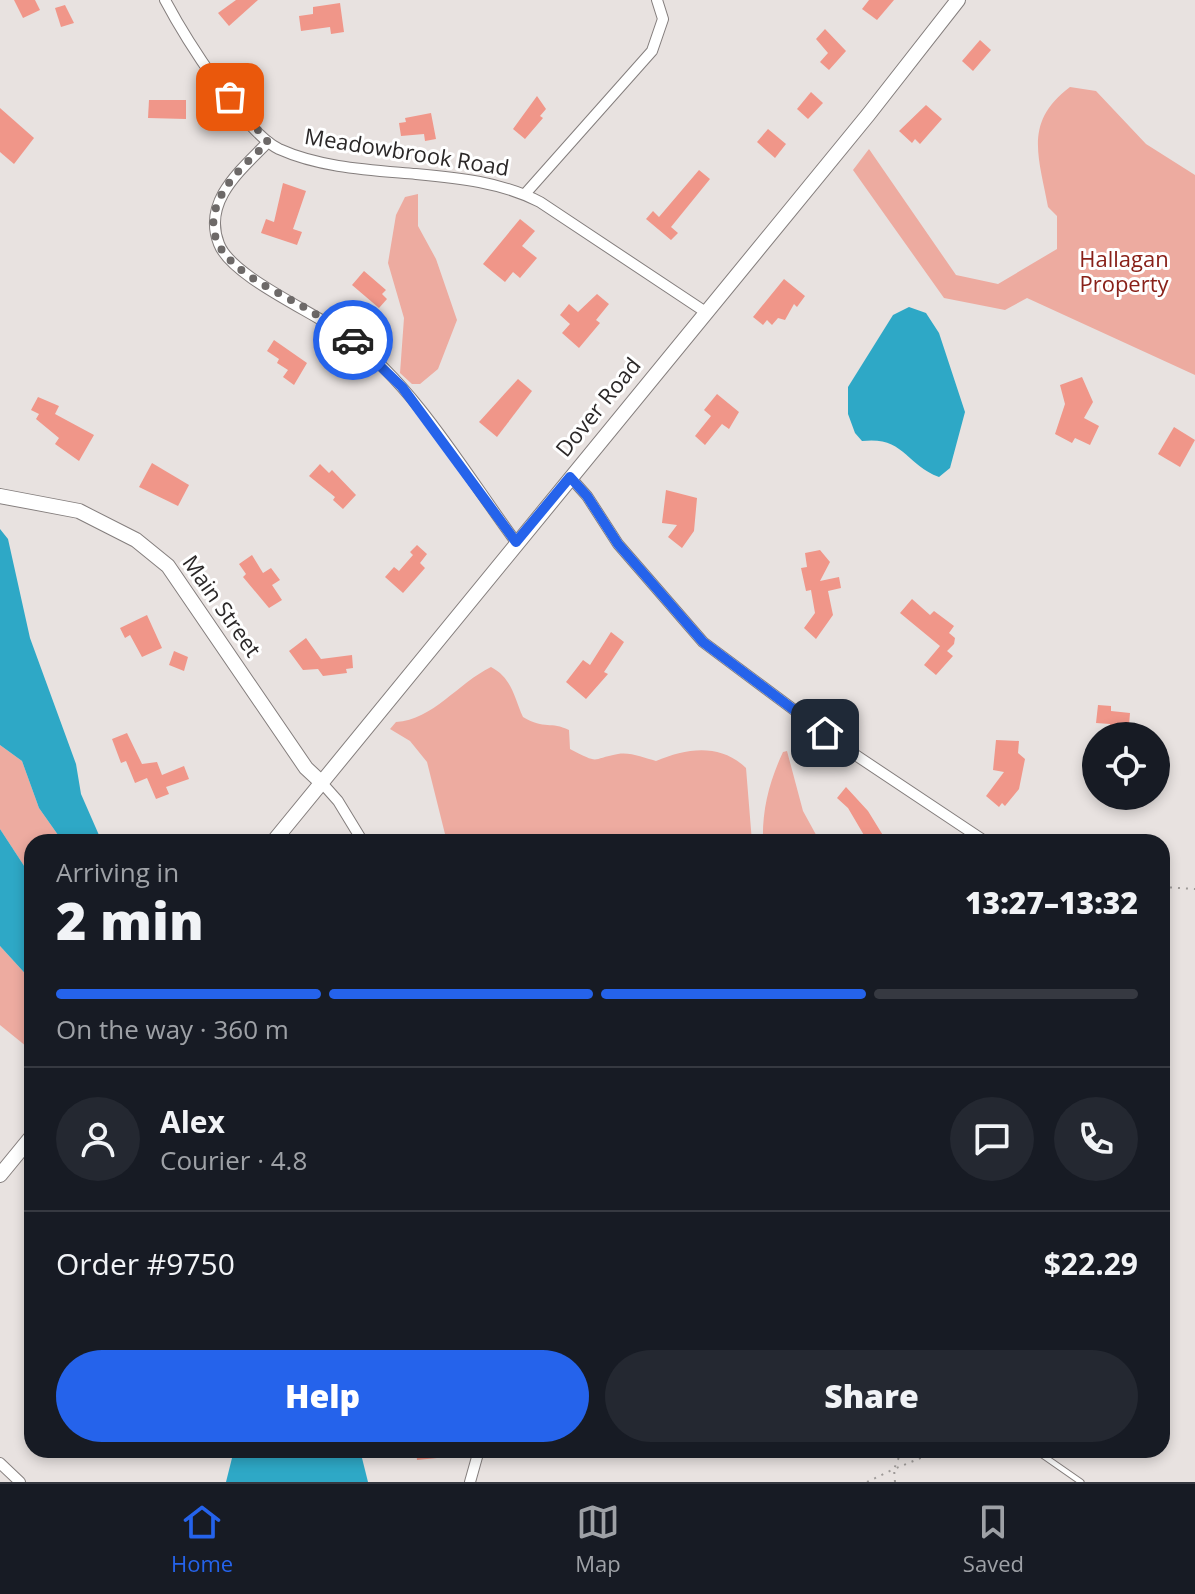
<!DOCTYPE html>
<html lang="en">
<head>
<meta charset="utf-8">
<style>
  body { margin:0; font-family:"Open Sans",sans-serif; background:#242831; color:#f1f3f6; height:100vh; display:flex; flex-direction:column; font-size:30px; white-space:nowrap }
  * { box-sizing:border-box; margin:0 }
  p { font-size:26px; color:#9ea1a6 }
  .icon { flex:none; width:44px; height:44px; fill:none; stroke:currentColor; stroke-width:2; stroke-linecap:round; stroke-linejoin:round }
  .map { position:relative; flex:1; overflow:hidden }
  .drawer { position:absolute; left:24px; top:834px; width:1146px; height:624px; display:flex; flex-direction:column; background:#171b24; border-radius:24px; box-shadow:0 4px 12px #0003 }
  .drawer>* { flex:none }
  .fabs { position:absolute; left:1082px; top:722px; display:grid; gap:16px }
  .fabs a { display:grid; place-items:center; width:88px; height:88px; border-radius:50%; background:#171b24; box-shadow:0 4px 12px #0003; font-size:40px }
  .pin { position:absolute; display:grid; place-items:center; width:68px; height:68px; color:#fff; margin:-34px; border-radius:16px; box-shadow:0 4px 12px #0006 }
  .courier { position:absolute; display:grid; place-items:center; width:80px; height:80px; margin:-40px; border:6px solid #2563eb; border-radius:50%; background:#fff; color:#222; box-shadow:0 2px 10px #0007 }
  .overview em { font-style:normal; font-weight:800 }
  .overview div { display:flex; flex-direction:column-reverse }
  .overview { display:flex; align-items:center; justify-content:space-between; height:136px; padding:0 32px }
  h1 { font-size:52px; font-weight:800; line-height:60px }
  .bar { display:grid; grid-template-columns:repeat(4,1fr); gap:12px 8px; align-content:center; height:96px; padding:0 32px }
  .bar i { height:10px; border-radius:6px; background:#363941 }
  .bar .current { background:#2563eb }
  .bar p { grid-column:span 4 }
  .line { display:flex; align-items:center; gap:20px; padding:0 32px; border-top:2px solid #363941 }
  .line div { flex:1 }
  .round { display:grid; place-items:center; flex:none; width:84px; height:84px; border-radius:42px; background:#242831 }
  .action { display:flex; gap:16px; margin-top:auto; padding:16px 32px }
  .action a { flex:1; height:92px; border-radius:48px; background:#2563eb; color:#fff; font-size:32px; font-weight:800; line-height:92px; text-align:center }
  .action a+a { background:#242831; color:#f1f3f6 }
  .menu { display:flex; justify-content:space-around; align-items:center; height:112px; border-top:2px solid #363941; background:#171b24; font-size:22px; color:#9ea1a6 }
  .menu a { display:grid; justify-items:center; gap:4px }
  .menu .current { color:#2563eb }
  .map>svg:first-child { display:block }
  .green { fill:#edaba0 }
  .water { fill:#2ea8c6 }
  .building { fill:#f09689 }
  .lines { fill:none; stroke-linecap:round; stroke-linejoin:round }
  .lane-casing { stroke:#847e7d; stroke-width:7 }
  .street-casing { stroke:#847e7d; stroke-width:12 }
  .secondary-casing { stroke:#847e7d; stroke-width:16 }
  .path { stroke:#9f9b99; stroke-width:2; stroke-dasharray:2 6; stroke-linecap:butt }
  .lane { stroke:#fff; stroke-width:5 }
  .street { stroke:#fff; stroke-width:10 }
  .secondary { stroke:#fff; stroke-width:14 }
  .done { stroke:#6d6968; stroke-width:8; stroke-dasharray:0 14.4 }
  .route { stroke:#2563eb; stroke-width:10 }
  .labels { text-anchor:middle; stroke-width:6; stroke-linejoin:round; paint-order:stroke }
  .street-label { font-size:22px; fill:#2b2828; stroke:#fff }
  .park-label { font-size:22px; fill:#892119; stroke:#fff }
</style>
</head>
<body>
<div class="map">
<svg width="1195" height="1482" viewBox="0 0 1195 1482">
  <rect width="100%" height="100%" fill="#e8e2e0"/>
  <g class="green">
    <path d="M1070 87 1096 91 1146 144 1195 175V375L1027 298 1005 310 944 298 853 170 869 149 956 275 998 284 1057 249V216L1048 207C1039 157 1023 122 1070 87Z"/>
    <polygon points="418,194 418,226 436,259 457,320 438,369 420,384 412,384 400,373 404,318 388,263 396,215 405,197"/>
    <path d="M491 667C512 678 514 697 523 717 545 730 551 721 569 730L570 749C601 765 590 759 618 754 631 752 644 758 656 761 687 748 720 743 746 768L752 842H447L427 762 410 741 390 729 396 722C433 720 458 683 491 667Z"/>
    <polygon points="0,745 22,761 39,808 63,842 32,842 32,878 0,829"/>
    <path d="M787 751 803 811 820 842H763C762 810 769 782 783 752Z"/>
    <polygon points="0,946 32,981 32,1051 0,1025"/>
  </g>
  <g class="water">
    <path d="M909 307 926 313 939 333 965 412 950 468 939 477C905 464 904 436 862 441L855 433 848 414V387L893 315Z"/>
    <polygon points="0,529 8,539 30,638 76,764 81,794 102,842 63,842 39,808 22,761 0,745"/>
    <polygon points="0,829 32,878 32,981 0,946"/>
    <polygon points="234,1450 360,1450 368,1482 226,1482"/>
  </g>
  <g class="building">
    <polygon points="14,0 35,0 40,10 23,18"/>
    <polygon points="236,0 258,0 229,26 218,13"/>
    <polygon points="869,0 894,0 877,20 862,9"/>
    <polygon points="340,3 344,32 331,34 330,27 301,31 299,16 313,14 313,7"/>
    <polygon points="65,5 74,23 61,27 55,8"/>
    <polygon points="825,29 846,51 829,70 820,62 828,53 816,39"/>
    <polygon points="980,40 991,50 973,71 962,61"/>
    <polygon points="811,92 823,103 808,119 797,109"/>
    <polygon points="537,96 546,109 540,116 543,118 525,139 513,129"/>
    <polygon points="149,100 186,100 186,119 148,118"/>
    <polygon points="926,105 942,119 920,144 915,139 912,143 899,131"/>
    <polygon points="0,108 34,138 14,164 0,152"/>
    <polygon points="431,113 436,139 425,141 424,134 401,136 399,123 406,122 405,118"/>
    <polygon points="768,129 786,144 775,158 757,142"/>
    <polygon points="699,170 710,179 671,227 678,233 671,240 646,219 653,211 659,217"/>
    <polygon points="283,183 306,191 293,229 302,232 297,245 261,233 266,219 274,222"/>
    <polygon points="520,219 535,231 522,246 537,258 520,278 513,272 505,282 483,264"/>
    <polygon points="364,271 386,290 382,294 387,299 379,308 352,285"/>
    <polygon points="784,279 805,296 797,307 794,304 785,320 778,318 772,325 767,320 763,325 753,317"/>
    <polygon points="597,294 609,304 596,320 600,323 579,348 562,333 570,324 560,315 569,304 578,312"/>
    <polygon points="274,340 307,363 294,385 283,377 288,370 277,363 279,359 267,351"/>
    <polygon points="1082,377 1093,402 1084,418 1099,426 1090,445 1075,438 1072,443 1055,434 1065,404 1060,385"/>
    <polygon points="518,379 532,391 497,437 479,422"/>
    <polygon points="717,394 739,412 729,429 722,424 705,445 695,436 711,416 704,410"/>
    <polygon points="38,397 59,406 55,414 94,435 79,461 55,444 59,438 36,419 39,414 31,410"/>
    <polygon points="1174,427 1195,440 1180,467 1158,454"/>
    <polygon points="152,463 189,485 178,506 139,487"/>
    <polygon points="320,464 329,473 332,470 356,495 343,509 333,500 335,497 309,476"/>
    <polygon points="666,490 697,498 694,531 682,548 668,537 677,525 662,523"/>
    <polygon points="417,545 427,554 420,563 425,568 403,593 385,577 394,567 399,571 413,555 410,552"/>
    <polygon points="820,550 830,562 820,581 839,577 841,588 828,591 833,615 816,639 804,628 815,613 811,590 806,591 801,568 807,567 805,553"/>
    <polygon points="252,555 263,573 271,568 280,580 272,585 282,600 269,608 243,577 246,574 239,564"/>
    <polygon points="912,599 930,615 934,611 954,626 949,633 955,638 954,644 947,651 953,656 936,675 924,665 940,646 900,613"/>
    <polygon points="147,615 162,648 142,657 130,635 125,638 120,628"/>
    <polygon points="611,632 624,642 604,672 608,674 586,699 566,682 583,660 590,665"/>
    <polygon points="306,638 321,659 352,655 353,668 346,669 347,673 323,676 318,669 303,670 289,651"/>
    <polygon points="174,651 188,657 184,671 169,665"/>
    <polygon points="1098,705 1111,706 1111,711 1130,713 1129,725 1140,726 1139,736 1109,736 1110,724 1096,723"/>
    <polygon points="127,733 142,764 157,762 162,775 184,766 189,779 166,787 169,794 156,799 147,778 135,783 126,761 121,763 112,739"/>
    <polygon points="996,740 1019,741 1018,753 1025,759 1019,789 1005,806 1002,803 999,807 986,796 1004,772 993,770"/>
    <polygon points="846,787 868,811 884,837 868,842 848,808 837,798"/>
    <polygon points="416,1450 446,1450 447,1457 417,1460"/>
  </g>
  <g class="lines">
    <g class="lane-casing">
      <polyline id="lane" points="1035,1450 1081,1482"/>
    </g>
    <g class="street-casing">
      <g id="street">
        <path d="M165 0C184 36 244 132 279 149 321 168 371 170 416 174 459 178 501 182 540 202L704 311"/>
        <path d="M268 142C241 170 202 201 219 244 232 278 319 314 351 339 417 389 467 476 516 542"/>
        <polyline points="525,194 652,51 663,19 657,0"/>
        <polyline points="570,477 587,496 618,544 703,642 848,750 986,842"/>
        <polyline points="322,783 338,801 363,842"/>
        <polyline points="0,1463 20,1482"/>
        <polyline points="470,1482 479,1450"/>
      </g>
    </g>
    <g class="secondary-casing">
      <g id="secondary">
        <polyline points="0,496 79,511 136,540 168,566 306,768 322,783"/>
        <polyline points="273,842 868,115 958,0"/>
        <polyline points="0,1175 32,1136"/>
      </g>
    </g>
    <g class="path">
      <polyline points="1162,887 1195,889"/>
      <polyline points="867,1482 894,1469 902,1450"/>
      <polyline points="895,1482 894,1469 940,1450"/>
    </g>
    <use href="#lane" class="lane"/>
    <use href="#street" class="street"/>
    <use href="#secondary" class="secondary"/>
  </g>
  <g class="lines">
    <path class="done" d="M230 97 268 142C251 159 230 176 220 198 191 256 264 284 302 306 320 316 337 329 353 340"/>
    <polyline class="route" points="353,340 402,387 516,542 570,477 587,496 618,544 703,642 825,733"/>
  </g>
  <g class="labels">
    <g class="street-label">
      <text transform="translate(407 152) rotate(9)" y="8">Meadowbrook Road</text>
      <text transform="translate(598 407) rotate(-51)" y="8">Dover Road</text>
      <text transform="translate(222 606) rotate(55)" y="8">Main Street</text>
    </g>
    <g class="park-label">
      <text x="1124" y="267">Hallagan<tspan x="1124" dy="25">Property</tspan></text>
    </g>
  </g>
</svg>
<div class="fabs">
<a><svg class="icon" aria-label="locate" viewBox="0 0 24 24"><circle cx="12" cy="12" r="6"/><path d="M12 2v4M12 18v4M2 12h4M18 12h4"/></svg></a>
</div>
<div class="pin" style="left:230px;top:97px;background:#ea580c"><svg class="icon" aria-label="bag" viewBox="0 0 24 24"><path d="M5 8h14l-1 12H6zM9 8a3 3 0 0 1 6 0"/></svg></div>
<div class="pin" style="left:825px;top:733px;background:#1f2937"><svg class="icon" aria-label="home" viewBox="0 0 24 24"><path d="M3 11l9-7 9 7M6 9v11h12V9"/></svg></div>
<div class="courier" style="left:353px;top:340px"><svg class="icon" aria-label="car" viewBox="0 0 24 24"><path d="M5 17H2v-5l4-1 3-4h7l3 4 3 1v5h-3M9 17h6M6 11h13"/><circle cx="7" cy="17" r="2"/><circle cx="17" cy="17" r="2"/></svg></div>
<section class="drawer">
<div class="overview"><div><h1>2 min</h1><p>Arriving in</p></div><em>13:27–13:32</em></div>
<div class="bar"><i class="current"></i><i class="current"></i><i class="current"></i><i></i><p>On the way · 360 m</p></div>
<div class="line" style="height:144px"><a class="round"><svg class="icon" aria-label="person" viewBox="0 0 24 24"><circle cx="12" cy="8" r="4"/><path d="M4 21q1-7 8-7t8 7"/></svg></a><div><b>Alex</b><p>Courier · 4.8</p></div><a class="round"><svg class="icon" aria-label="chat" viewBox="0 0 24 24"><path d="M4 5h16v11H9l-5 4z"/></svg></a><a class="round"><svg class="icon" aria-label="phone" viewBox="0 0 24 24"><path d="M5 4h4l2 5-3 2q2 4 5 5l2-3 5 2v4C11 20 4 13 5 4z"/></svg></a></div>
<div class="line" style="height:104px"><div>Order #9750</div><b>$22.29</b></div>
<div class="action"><a>Help</a><a>Share</a></div>
</section>
</div>
<nav class="menu">
<a class="current"><svg class="icon" aria-label="home" viewBox="0 0 24 24"><path d="M3 11l9-7 9 7M6 9v11h12V9"/></svg>Home</a>
<a><svg class="icon" aria-label="map" viewBox="0 0 24 24"><path d="M3 6l6-2 6 2 6-2v14l-6 2-6-2-6 2zM9 4v14M15 6v14"/></svg>Map</a>
<a><svg class="icon" aria-label="saved" viewBox="0 0 24 24"><path d="M7 4h10v16l-5-4-5 4z"/></svg>Saved</a>
</nav>
</body>
</html>
